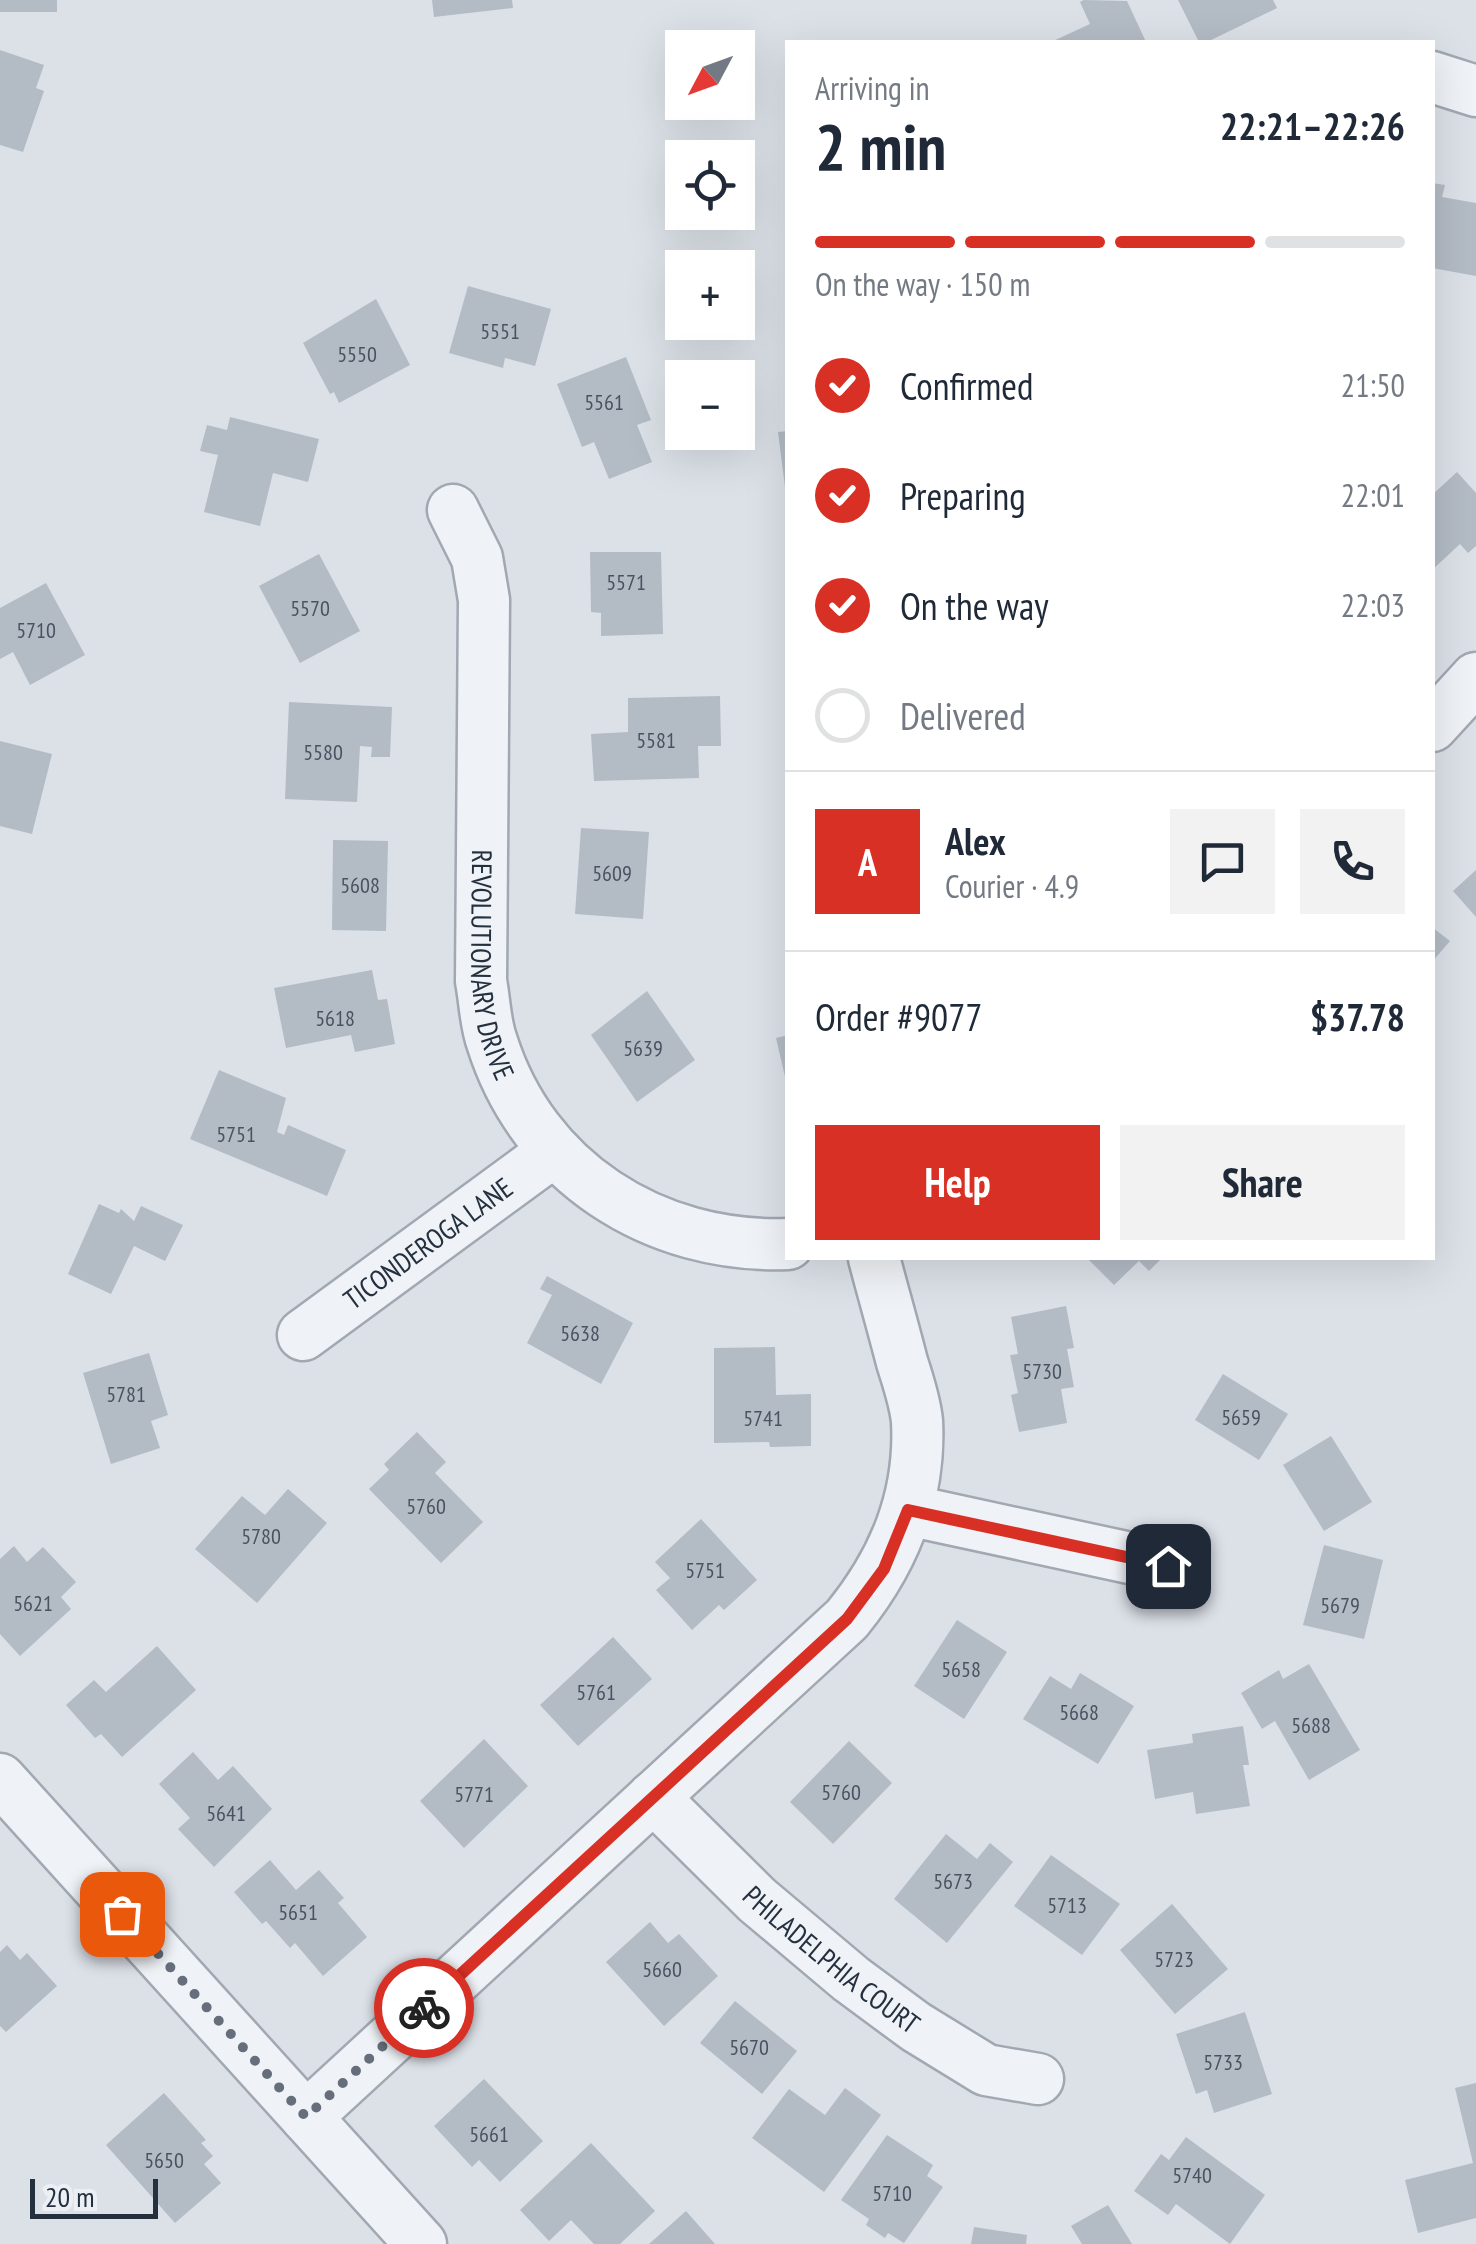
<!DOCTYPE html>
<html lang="en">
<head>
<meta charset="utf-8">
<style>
  body { margin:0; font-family:"PT Sans Narrow",sans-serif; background:#f2f2f3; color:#1f2937; height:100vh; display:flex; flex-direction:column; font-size:38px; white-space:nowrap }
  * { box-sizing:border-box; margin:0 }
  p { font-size:32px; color:#747a83 }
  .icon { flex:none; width:55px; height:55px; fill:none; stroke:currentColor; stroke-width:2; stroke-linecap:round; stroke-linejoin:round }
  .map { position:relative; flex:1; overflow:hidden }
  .drawer { position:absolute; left:785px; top:40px; width:650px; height:1220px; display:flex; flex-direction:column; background:#fff; border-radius:0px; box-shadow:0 10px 40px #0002 }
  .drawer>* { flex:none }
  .needle { width:65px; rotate:229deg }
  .buttons { position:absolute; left:665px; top:30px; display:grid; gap:20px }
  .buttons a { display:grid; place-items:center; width:90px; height:90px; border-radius:0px; background:#fff; box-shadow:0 10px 40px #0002; font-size:50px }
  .scale { position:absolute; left:30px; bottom:25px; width:128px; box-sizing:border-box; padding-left:10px; border:5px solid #25303f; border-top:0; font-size:28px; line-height:35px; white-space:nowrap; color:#25303f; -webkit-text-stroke:8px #ecf0f5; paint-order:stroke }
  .pin { position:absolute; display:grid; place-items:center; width:85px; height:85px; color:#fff; margin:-42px; border-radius:20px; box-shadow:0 5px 15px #0006 }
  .courier { position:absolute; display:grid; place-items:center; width:100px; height:100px; margin:-50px; border:8px solid #d93025; border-radius:50%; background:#fff; color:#222; box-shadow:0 2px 12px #0007 }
  .summary em { font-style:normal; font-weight:700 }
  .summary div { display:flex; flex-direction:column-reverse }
  .summary { display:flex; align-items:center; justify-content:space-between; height:170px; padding:0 30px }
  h1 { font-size:65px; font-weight:700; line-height:75px }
  .bar { display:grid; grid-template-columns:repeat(4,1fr); gap:15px 10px; align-content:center; height:120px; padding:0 30px }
  .bar i { height:12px; border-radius:8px; background:#e0e1e3 }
  .bar .active { background:#d93025 }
  .bar p { grid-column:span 4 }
  .line { display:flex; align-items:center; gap:25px; padding:0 30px; border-top:2px solid #e0e1e3 }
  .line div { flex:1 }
  .round { display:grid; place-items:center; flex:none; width:105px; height:105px; border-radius:0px; background:#f2f2f3 }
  ol { padding:0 30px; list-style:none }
  li { display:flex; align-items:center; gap:30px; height:110px }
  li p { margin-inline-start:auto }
  li .icon { padding:10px; border-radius:50%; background:#d93025; color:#fff; stroke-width:4 }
  li:last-child { color:#747a83 }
  li i { width:55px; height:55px; border:5px solid #e0e1e3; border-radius:50% }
  .cta { display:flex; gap:20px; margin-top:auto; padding:20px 30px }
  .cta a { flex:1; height:115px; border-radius:0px; background:#d93025; color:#fff; font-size:40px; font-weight:700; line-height:115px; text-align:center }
  .cta a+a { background:#f2f2f3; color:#1f2937 }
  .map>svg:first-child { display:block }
  .building { fill:#b3bbc5 }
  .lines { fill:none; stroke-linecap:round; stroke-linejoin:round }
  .street-casing { stroke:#a1a8b2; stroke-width:55 }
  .street { stroke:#eff2f6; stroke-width:50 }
  .done { stroke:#656e7a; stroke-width:10; stroke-dasharray:0 18 }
  .route { stroke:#d93025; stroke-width:12 }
  .labels { text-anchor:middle; stroke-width:10; stroke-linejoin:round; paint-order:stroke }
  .number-label { font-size:22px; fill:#485360 }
  .street-label { font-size:28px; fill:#25303f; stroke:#ecf0f5 }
</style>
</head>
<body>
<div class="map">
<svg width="1476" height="2244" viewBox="0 0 1476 2244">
  <rect width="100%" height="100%" fill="#dce1e8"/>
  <g class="building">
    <rect x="0" y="0" width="57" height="12"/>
    <polygon points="432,0 512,0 513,8 434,17"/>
    <polygon points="1084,0 1127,1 1146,42 1051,42 1090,24 1080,2"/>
    <polygon points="1178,0 1273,0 1277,8 1207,42 1199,42"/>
    <polygon points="0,50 44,65 36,88 44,91 23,152 0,145"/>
    <polygon points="1432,183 1445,185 1442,197 1476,203 1476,276 1432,268"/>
    <polygon points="468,286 551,309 535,366 505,358 503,368 449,353"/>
    <polygon points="376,299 410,365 339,403 334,392 330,394 303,343"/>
    <polygon points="626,357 651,420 637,425 652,462 609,479 594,442 582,447 557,384"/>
    <polygon points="230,417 319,439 308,482 273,473 260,526 204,512 218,455 200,451 207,425 227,430"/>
    <polygon points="788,431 788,487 785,487 778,432"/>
    <polygon points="1457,472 1476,493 1476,546 1468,553 1460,544 1432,570 1432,495"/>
    <polygon points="590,552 661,552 663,634 601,636 601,613 591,612"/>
    <polygon points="319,554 360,631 300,663 259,586"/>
    <polygon points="46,583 85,655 30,685 13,652 0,659 0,608"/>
    <polygon points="720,696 721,746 698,746 699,778 594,781 591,734 628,732 628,698"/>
    <polygon points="289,702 392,707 390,757 371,757 372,747 360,746 357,802 285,799"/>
    <polygon points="0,741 52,754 32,834 0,826"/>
    <polygon points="581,828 649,832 643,919 575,914"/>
    <polygon points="333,840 388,841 386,931 332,930"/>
    <polygon points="1476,870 1476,917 1453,891"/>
    <polygon points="1432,927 1450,941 1432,962"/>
    <polygon points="372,970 378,1000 387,999 395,1044 355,1052 351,1035 286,1048 274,988"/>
    <polygon points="647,991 695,1060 637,1102 591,1035"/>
    <polygon points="788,1035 788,1081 786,1081 776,1038"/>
    <polygon points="219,1070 286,1098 277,1132 284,1135 288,1125 346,1150 327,1196 190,1139"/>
    <polygon points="99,1204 119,1213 121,1209 134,1221 141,1206 183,1225 165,1261 134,1246 111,1294 68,1274"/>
    <polygon points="1087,1258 1162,1258 1149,1271 1139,1261 1114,1285"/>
    <polygon points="547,1276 633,1323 601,1384 527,1343 552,1295 540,1289"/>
    <polygon points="1066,1306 1074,1348 1067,1349 1074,1387 1061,1389 1067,1423 1019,1432 1011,1395 1018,1393 1010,1355 1018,1354 1011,1317"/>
    <polygon points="775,1347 776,1395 811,1394 811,1446 770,1447 769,1442 714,1443 714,1348"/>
    <polygon points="149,1353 168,1415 151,1421 160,1448 111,1464 83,1373"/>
    <polygon points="1223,1374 1288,1414 1259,1460 1195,1420"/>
    <polygon points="417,1432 446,1462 435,1473 483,1522 441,1563 369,1489 389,1470 384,1464"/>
    <polygon points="1331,1436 1372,1502 1324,1531 1283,1465"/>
    <polygon points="288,1489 327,1523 257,1603 195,1549 242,1496 265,1515"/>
    <polygon points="701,1519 757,1580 724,1610 719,1605 692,1630 656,1590 670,1578 655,1562"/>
    <polygon points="1324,1545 1383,1560 1364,1639 1303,1625"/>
    <polygon points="14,1546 27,1562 43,1547 76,1582 61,1597 71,1609 20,1656 0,1634 0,1559"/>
    <polygon points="957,1620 1007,1652 964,1719 914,1686"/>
    <polygon points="613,1637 652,1679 578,1746 540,1705"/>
    <polygon points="157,1646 196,1690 122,1757 101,1734 95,1738 66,1705 94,1680 106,1692"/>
    <polygon points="1309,1664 1360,1750 1309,1780 1275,1721 1262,1729 1241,1693 1279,1670 1283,1679"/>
    <polygon points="1080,1673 1134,1706 1098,1764 1023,1719 1050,1676 1071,1689"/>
    <polygon points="1243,1726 1249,1765 1243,1765 1250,1806 1196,1814 1193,1792 1155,1799 1147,1750 1193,1743 1192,1734"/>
    <polygon points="484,1739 528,1786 464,1848 420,1801"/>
    <polygon points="849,1741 892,1783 833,1844 790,1802"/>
    <polygon points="193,1752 218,1780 233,1766 272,1809 214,1867 178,1829 190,1818 159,1784"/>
    <polygon points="946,1834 977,1859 990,1843 1013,1862 947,1943 894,1899"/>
    <polygon points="1051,1855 1120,1904 1082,1955 1014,1906"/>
    <polygon points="270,1860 296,1890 319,1870 344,1898 338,1903 367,1937 323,1976 295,1943 290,1948 266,1921 262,1924 234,1892"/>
    <polygon points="1172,1904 1228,1969 1175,2014 1120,1950"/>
    <polygon points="650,1922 668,1943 679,1934 718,1976 664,2026 606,1962"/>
    <polygon points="7,1945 20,1960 27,1953 57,1986 6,2032 0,2026 0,1952"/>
    <polygon points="735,2001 797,2051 762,2094 700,2043"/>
    <polygon points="1245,2012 1272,2094 1214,2113 1207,2090 1196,2094 1176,2034"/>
    <polygon points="484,2079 543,2141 500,2182 479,2160 472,2167 434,2126"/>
    <polygon points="1476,2083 1476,2218 1418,2233 1405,2180 1473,2163 1455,2088"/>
    <polygon points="845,2088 881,2115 824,2192 752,2138 789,2089 825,2115"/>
    <polygon points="164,2093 206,2140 201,2143 213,2156 204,2164 221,2183 175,2223 106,2145"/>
    <polygon points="887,2135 933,2165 927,2176 943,2187 904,2243 888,2233 885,2238 866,2225 869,2219 841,2200"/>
    <polygon points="1186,2137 1265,2195 1230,2244 1176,2204 1168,2215 1134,2191 1161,2154 1169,2160"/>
    <polygon points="591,2143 655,2211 620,2244 594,2244 571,2220 549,2241 520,2210"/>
    <polygon points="1108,2205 1132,2244 1082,2244 1071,2226"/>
    <polygon points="686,2211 715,2244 649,2244"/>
    <polygon points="974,2227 1027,2235 1026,2244 971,2244"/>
  </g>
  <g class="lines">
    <g class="street-casing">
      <g id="street">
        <polyline points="1432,77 1476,91"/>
        <path id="s1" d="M453 510 477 558 484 600 481 981C485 1002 485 1023 492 1042 533 1172 654 1249 788 1244"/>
        <polyline points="1432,726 1476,678"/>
        <path id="s2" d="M303 1335 554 1151"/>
        <polyline points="908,1510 1167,1566"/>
        <polyline points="0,1779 421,2244"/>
        <path id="s3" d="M653 1797 757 1900 851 1979 916 2027 986 2070 1038 2079"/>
        <path d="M306 2117 847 1619C894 1561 921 1497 917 1421 915 1401 908 1381 902 1362 893 1327 883 1292 874 1258"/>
      </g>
    </g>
    <use href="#street" class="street"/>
  </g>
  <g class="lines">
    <polyline class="done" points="122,1914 306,2117 424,2008"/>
    <polyline class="route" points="424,2008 847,1619 884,1569 908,1510 1168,1566"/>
  </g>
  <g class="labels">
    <g class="number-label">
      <text x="500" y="339">5551</text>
      <text x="357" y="362">5550</text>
      <text x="604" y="410">5561</text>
      <text x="626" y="590">5571</text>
      <text x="310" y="616">5570</text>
      <text x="36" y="638">5710</text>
      <text x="656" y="748">5581</text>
      <text x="323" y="760">5580</text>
      <text x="612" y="881">5609</text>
      <text x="360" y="893">5608</text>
      <text x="335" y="1026">5618</text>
      <text x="643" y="1056">5639</text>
      <text x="236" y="1142">5751</text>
      <text x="580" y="1341">5638</text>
      <text x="1042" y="1379">5730</text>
      <text x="126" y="1402">5781</text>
      <text x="1241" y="1425">5659</text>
      <text x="763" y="1426">5741</text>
      <text x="426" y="1514">5760</text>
      <text x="261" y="1544">5780</text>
      <text x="705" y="1578">5751</text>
      <text x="33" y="1611">5621</text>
      <text x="1340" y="1613">5679</text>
      <text x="961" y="1677">5658</text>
      <text x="596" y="1700">5761</text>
      <text x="1079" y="1720">5668</text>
      <text x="1311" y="1733">5688</text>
      <text x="841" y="1800">5760</text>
      <text x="474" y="1802">5771</text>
      <text x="226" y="1821">5641</text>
      <text x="953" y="1889">5673</text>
      <text x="1067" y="1913">5713</text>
      <text x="298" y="1920">5651</text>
      <text x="1174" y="1967">5723</text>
      <text x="662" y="1977">5660</text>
      <text x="749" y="2055">5670</text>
      <text x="1223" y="2070">5733</text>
      <text x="489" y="2142">5661</text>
      <text x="164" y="2168">5650</text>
      <text x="1192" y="2183">5740</text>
      <text x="892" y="2201">5710</text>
    </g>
    <g class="street-label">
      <text dy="10" stroke="none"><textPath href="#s1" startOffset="462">REVOLUTIONARY DRIVE</textPath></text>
      <text dy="10" stroke="none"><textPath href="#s2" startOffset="155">TICONDEROGA LANE</textPath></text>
      <text dy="10" stroke="none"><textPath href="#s3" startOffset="242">PHILADELPHIA COURT</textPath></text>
    </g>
  </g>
</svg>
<div class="buttons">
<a><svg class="needle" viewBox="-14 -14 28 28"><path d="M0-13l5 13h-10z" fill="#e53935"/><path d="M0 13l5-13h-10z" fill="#747a83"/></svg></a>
<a><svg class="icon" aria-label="locate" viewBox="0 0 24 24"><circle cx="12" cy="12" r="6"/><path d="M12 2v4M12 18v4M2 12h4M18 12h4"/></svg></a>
<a>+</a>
<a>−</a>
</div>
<div class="scale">20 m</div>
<div class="pin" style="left:122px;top:1914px;background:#ea580c"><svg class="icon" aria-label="bag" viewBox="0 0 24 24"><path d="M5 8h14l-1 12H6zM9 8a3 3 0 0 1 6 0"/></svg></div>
<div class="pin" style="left:1168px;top:1566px;background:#1f2937"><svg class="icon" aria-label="home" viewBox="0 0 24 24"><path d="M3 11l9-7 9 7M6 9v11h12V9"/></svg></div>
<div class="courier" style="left:424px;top:2008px"><svg class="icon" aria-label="bike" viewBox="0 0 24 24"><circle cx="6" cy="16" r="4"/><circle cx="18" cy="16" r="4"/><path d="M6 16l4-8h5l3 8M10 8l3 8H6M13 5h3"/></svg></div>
<section class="drawer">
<div class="summary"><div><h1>2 min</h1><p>Arriving in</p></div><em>22:21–22:26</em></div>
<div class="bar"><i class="active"></i><i class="active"></i><i class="active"></i><i></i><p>On the way · 150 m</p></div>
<ol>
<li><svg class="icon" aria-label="check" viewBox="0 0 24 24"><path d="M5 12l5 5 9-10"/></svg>Confirmed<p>21:50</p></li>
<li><svg class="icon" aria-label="check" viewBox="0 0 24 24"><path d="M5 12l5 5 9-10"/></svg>Preparing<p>22:01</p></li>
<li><svg class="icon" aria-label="check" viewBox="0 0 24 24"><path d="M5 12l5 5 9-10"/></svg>On the way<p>22:03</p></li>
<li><i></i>Delivered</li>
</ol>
<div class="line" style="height:180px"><b class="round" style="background:#d93025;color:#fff">A</b><div><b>Alex</b><p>Courier · 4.9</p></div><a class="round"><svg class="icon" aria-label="chat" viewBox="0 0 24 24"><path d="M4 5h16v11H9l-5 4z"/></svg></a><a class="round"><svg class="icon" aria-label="phone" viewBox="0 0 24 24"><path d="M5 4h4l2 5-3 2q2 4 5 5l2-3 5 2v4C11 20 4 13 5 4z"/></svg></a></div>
<div class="line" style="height:130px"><div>Order #9077</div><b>$37.78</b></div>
<div class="cta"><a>Help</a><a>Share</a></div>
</section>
</div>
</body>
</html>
